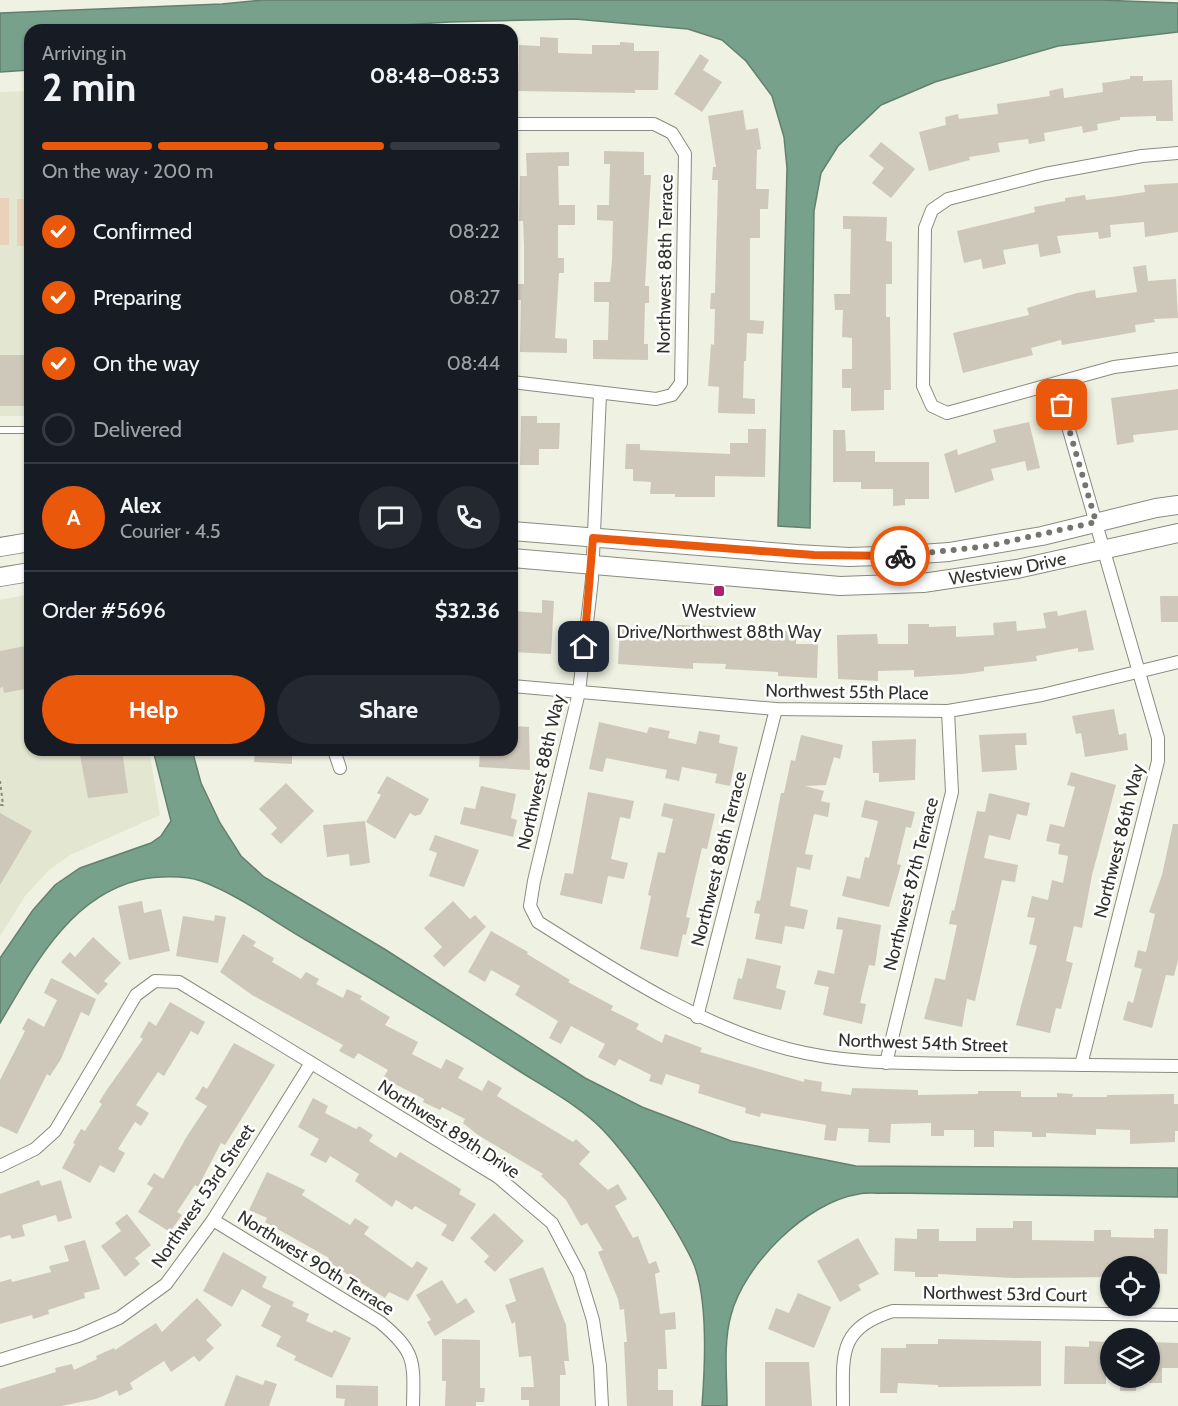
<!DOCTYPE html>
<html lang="en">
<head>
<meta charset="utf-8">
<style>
  body { margin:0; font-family:Cabin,sans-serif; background:#242831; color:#f1f3f6; height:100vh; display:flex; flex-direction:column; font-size:22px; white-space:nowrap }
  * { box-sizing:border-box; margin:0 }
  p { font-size:20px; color:#9ea1a6 }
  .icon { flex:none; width:33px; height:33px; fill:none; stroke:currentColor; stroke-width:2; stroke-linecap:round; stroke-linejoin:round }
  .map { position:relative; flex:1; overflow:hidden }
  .sheet { position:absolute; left:24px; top:24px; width:494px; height:732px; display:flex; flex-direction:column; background:#171b24; border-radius:18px; box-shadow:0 2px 4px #0004 }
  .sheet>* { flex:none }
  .fabs { position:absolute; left:1100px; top:1256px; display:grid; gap:12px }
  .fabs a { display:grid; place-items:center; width:60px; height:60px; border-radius:50%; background:#171b24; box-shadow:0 2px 4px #0004; font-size:30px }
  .pin { position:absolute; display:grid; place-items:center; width:51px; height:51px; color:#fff; margin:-26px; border-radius:12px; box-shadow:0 3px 9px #0006 }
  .courier { position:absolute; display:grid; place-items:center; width:60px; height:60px; margin:-30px; border:4px solid #ea580c; border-radius:50%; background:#fff; color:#222; box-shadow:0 2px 8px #0007 }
  .headline em { font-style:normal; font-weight:700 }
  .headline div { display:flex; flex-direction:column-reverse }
  .headline { display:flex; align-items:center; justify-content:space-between; height:102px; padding:0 18px }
  h1 { font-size:39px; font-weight:700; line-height:45px }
  .bar { display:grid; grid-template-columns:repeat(4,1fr); gap:9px 6px; align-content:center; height:72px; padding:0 18px }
  .bar i { height:8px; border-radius:4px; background:#363941 }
  .bar .selected { background:#ea580c }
  .bar p { grid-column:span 4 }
  .line { display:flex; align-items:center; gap:15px; padding:0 18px; border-top:2px solid #363941 }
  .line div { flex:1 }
  .round { display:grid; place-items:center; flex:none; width:63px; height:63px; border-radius:32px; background:#242831 }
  ol { padding:0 18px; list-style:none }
  li { display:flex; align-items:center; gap:18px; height:66px }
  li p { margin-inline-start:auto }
  li .icon { padding:6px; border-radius:50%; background:#ea580c; color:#fff; stroke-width:4 }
  li:last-child { color:#9ea1a6 }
  li i { width:33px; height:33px; border:3px solid #363941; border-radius:50% }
  .button { display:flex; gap:12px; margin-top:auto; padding:12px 18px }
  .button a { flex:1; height:69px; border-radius:36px; background:#ea580c; color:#fff; font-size:24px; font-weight:700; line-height:69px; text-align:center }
  .button a+a { background:#242831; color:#f1f3f6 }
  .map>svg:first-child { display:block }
  .built { fill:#e3e6d0 }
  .green { fill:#ebd1b9 }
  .water { fill:#78a18b; stroke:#63806e; stroke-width:1.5 }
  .building { fill:#cec8bb }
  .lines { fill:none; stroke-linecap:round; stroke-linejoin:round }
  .lane-casing { stroke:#8a8b7e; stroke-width:8 }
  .street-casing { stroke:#8a8b7e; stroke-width:14 }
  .secondary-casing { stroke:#8a8b7e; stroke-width:20 }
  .path { stroke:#87887e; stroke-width:2; stroke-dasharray:3 3; stroke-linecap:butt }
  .lane { stroke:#fff; stroke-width:6 }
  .street { stroke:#fff; stroke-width:12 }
  .secondary { stroke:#fff; stroke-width:18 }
  .done { stroke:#74756c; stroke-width:6; stroke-dasharray:0 10.8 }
  .route { stroke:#ea580c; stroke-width:8 }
  .poi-dot { fill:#aa246b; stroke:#fff; stroke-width:2 }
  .labels { text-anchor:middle; stroke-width:5; stroke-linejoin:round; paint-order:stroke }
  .street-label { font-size:18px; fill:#31322c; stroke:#fff }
  .poi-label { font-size:18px; fill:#31322c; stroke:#fff }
</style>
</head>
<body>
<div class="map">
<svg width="1178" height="1406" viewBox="0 0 1178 1406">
  <rect width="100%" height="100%" fill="#eff1e2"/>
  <g class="built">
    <polygon points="30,91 30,416 0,416 0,92"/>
    <polygon points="30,594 30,750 149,750 160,815 70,855 49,870 25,896 0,936 0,600"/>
  </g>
  <g class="green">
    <rect x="0" y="198" width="9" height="47"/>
    <rect x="17" y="199" width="13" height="47"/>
  </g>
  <g class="water">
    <polygon points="263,0 1099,0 1178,3 1178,32 1058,46 935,82 881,105 838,146 821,173 814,211 810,528 778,526 787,168 784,137 772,96 746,61 722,40 688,29 575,19 449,22 328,30 30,30 30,70 0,72 0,13 222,4"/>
    <path d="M153 750H192L201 783 220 823 241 856 264 877 386 950 585 1078 642 1107 731 1141 856 1166 1178 1168V1197L891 1193C880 1194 869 1192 859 1194 806 1202 744 1265 731 1315 723 1344 727 1376 727 1406H702C705 1367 709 1296 692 1260 673 1221 633 1162 603 1130 579 1105 542 1086 513 1067 446 1024 379 983 311 943 274 922 241 896 201 881 184 875 156 876 139 880 69 897 34 966 0 1023V958L33 910 55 885 80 868 151 843 161 836 171 821Z"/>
  </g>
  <g class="building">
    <polygon points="540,37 558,38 558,53 592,54 592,45 620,45 620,42 634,43 634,51 659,51 658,90 635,90 635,93 518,91 519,45 540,46"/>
    <polygon points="700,54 709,60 703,70 722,82 702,112 674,94"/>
    <polygon points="1130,76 1143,76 1143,81 1172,80 1173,121 1156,121 1156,116 1120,117 1120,120 1097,124 1098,130 1083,133 1082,126 1044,133 1045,141 1029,144 1028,139 998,143 1000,152 969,157 970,160 929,171 919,132 946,125 945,117 958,114 959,119 998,114 997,104 1050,96 1049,91 1063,88 1064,98 1103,92 1102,83 1130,79"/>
    <polygon points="743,110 746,130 758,128 761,149 757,150 756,189 769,189 768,209 760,209 760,238 750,238 750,320 764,321 763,334 747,333 746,361 744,361 743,398 755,399 755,414 718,413 719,387 708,386 711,344 714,345 715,309 710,309 711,293 715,293 718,180 712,180 713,167 716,167 708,116"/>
    <polygon points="881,142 915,169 891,198 872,183 884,168 869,156"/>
    <polygon points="604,151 644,152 644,175 651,175 645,286 649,286 649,303 645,303 644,344 648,344 648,360 593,359 593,340 608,340 609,302 594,302 594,282 610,282 612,260 613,221 597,220 597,205 609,205 610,164 604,164"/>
    <polygon points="569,152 569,166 558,166 559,205 575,205 575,225 558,225 558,258 564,258 564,273 559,273 555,338 567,339 567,353 520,352 521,300 518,300 518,284 524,284 524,246 523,221 519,221 520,176 527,176 526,153"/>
    <polygon points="1178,183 1178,232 1145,237 1144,222 1110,225 1111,237 1099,239 1098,232 1057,236 1061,253 1040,257 1038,244 1003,250 1006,264 983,269 981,259 964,263 957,231 1035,212 1034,207 1065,201 1065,198 1085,195 1086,200 1119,196 1145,192 1144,185"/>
    <polygon points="843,216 887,217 886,241 892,242 892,284 886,284 886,317 890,317 891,390 884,390 884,410 851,411 851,388 842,388 842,369 852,369 852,338 842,337 843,310 835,310 834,294 850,294 851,229 843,229"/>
    <polygon points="1146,265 1148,281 1176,279 1178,318 1154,319 1155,322 1135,325 1136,332 1062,345 1061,340 1031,348 1033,355 963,373 953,333 1029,315 1027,308 1077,293 1095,290 1096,298 1137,292 1133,267"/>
    <rect x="0" y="355" width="30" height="51"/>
    <polygon points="1178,389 1178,430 1133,435 1134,442 1117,445 1111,398"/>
    <polygon points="521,416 537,416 537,423 560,423 559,449 539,449 539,465 520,465"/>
    <polygon points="1029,422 1040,468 1027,471 1025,461 991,469 994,480 955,493 944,454 957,449 958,455 996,442 993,430"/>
    <polygon points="748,429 766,429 765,477 715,476 715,497 675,497 675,494 650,494 651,482 633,481 633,469 625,469 626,444 640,444 640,450 730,454 730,443 748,443"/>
    <polygon points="833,430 845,430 846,451 875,451 875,462 929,462 929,499 905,499 905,505 893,506 893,489 861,489 861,482 833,482"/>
    <polygon points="1160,596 1178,596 1178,622 1161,622"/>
    <polygon points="542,600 554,601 551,654 512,652 512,611 542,613"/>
    <polygon points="1086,610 1094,650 1078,652 1078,648 1036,656 1037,661 984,667 984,671 963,674 914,677 914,670 878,671 878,681 838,679 837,635 877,634 878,644 908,644 908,624 929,624 929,627 956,626 956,637 994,635 993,623 1016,621 1017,631 1046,628 1043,613 1057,611 1058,616"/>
    <polygon points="675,625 716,626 715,636 755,638 755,628 796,632 796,644 818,644 817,678 778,676 778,672 725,669 726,664 693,663 693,669 618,664 620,627 675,628"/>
    <polygon points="30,645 30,688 4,693 3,687 0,688 0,651"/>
    <polygon points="1114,709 1119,735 1126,733 1128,750 1085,757 1081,733 1076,734 1072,716"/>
    <polygon points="599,722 647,733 649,727 670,731 668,738 696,744 699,731 720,735 719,743 738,747 730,786 715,783 717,774 682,767 679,781 665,778 667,770 606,758 603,772 589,769"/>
    <polygon points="512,726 529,727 530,770 479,767 480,750 512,750"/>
    <polygon points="1026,733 1027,745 1015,745 1017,770 982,772 979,735"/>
    <polygon points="801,735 843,745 840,759 834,757 826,785 805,786 824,791 821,801 830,803 828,817 814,814 805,854 813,855 810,870 797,867 790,906 808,910 804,929 785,926 782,944 755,939 760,914 754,913 757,900 760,901 781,793 784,793 791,760 795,761"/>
    <polygon points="916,739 915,780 879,782 879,773 873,773 872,741"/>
    <polygon points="79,750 122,750 128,793 88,798"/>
    <polygon points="255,750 292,750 292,764 254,762"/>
    <polygon points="1071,772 1116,785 1092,875 1082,928 1074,926 1066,961 1073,963 1061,1009 1056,1008 1050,1033 1016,1025 1037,946 1029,944 1035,918 1027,917 1032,896 1048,900 1052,880 1063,883 1068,856 1058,854 1060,844 1046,841 1050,824 1064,827 1075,787 1067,785"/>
    <polygon points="387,776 429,799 421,814 415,816 410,813 395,839 366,822 381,795 377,793"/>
    <polygon points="286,783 314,811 281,844 271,834 277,828 259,809"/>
    <polygon points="481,786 516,794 511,818 517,820 513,837 460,824 464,807 475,809"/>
    <polygon points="588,792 634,801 630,819 620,817 611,859 628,863 624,879 608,876 602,904 560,895 565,873 573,874"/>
    <polygon points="989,793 1030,803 1027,816 1017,814 1010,840 989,835 984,858 1018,865 1015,882 1002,880 975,1001 967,999 962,1027 924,1019 935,978 945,980 957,925 949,924 952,910 954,911 977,811 985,812"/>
    <polygon points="865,800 915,812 911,828 906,827 897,864 901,865 889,907 842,896 847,876 860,879 865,857 869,858 878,821 861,817"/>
    <polygon points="664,803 715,814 707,849 702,848 686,917 690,918 686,935 683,934 678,957 640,949 651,896 648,895 658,852 665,853 673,819 661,816"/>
    <polygon points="0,813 32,831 0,885"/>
    <polygon points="365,821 370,863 350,866 349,854 327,857 323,825"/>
    <polygon points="1173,824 1178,824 1178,960 1174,976 1166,975 1152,1028 1123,1020 1128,1001 1133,1003 1142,969 1134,967 1138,950 1146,952 1155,914 1149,912 1162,875"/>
    <polygon points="435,835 479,850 464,887 429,876 437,853 429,850"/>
    <polygon points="142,901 144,913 161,909 170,951 129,960 118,906"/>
    <polygon points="453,901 470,919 475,915 486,927 444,967 433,956 442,947 424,928"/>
    <polygon points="215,915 226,917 218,963 176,956 183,916 214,921"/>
    <polygon points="838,917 881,925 875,966 869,965 860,1003 866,1004 862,1024 823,1015 829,987 814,984 818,970 834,974 843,930 836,929"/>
    <polygon points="491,931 528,952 527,954 570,980 568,982 613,1006 611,1010 639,1024 636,1029 662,1043 665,1034 702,1048 700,1052 804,1082 804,1079 822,1082 821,1091 851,1095 852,1088 918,1090 918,1095 978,1094 978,1091 1021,1091 1021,1097 1057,1097 1057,1093 1073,1094 1072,1097 1107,1097 1107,1095 1174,1094 1174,1104 1178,1104 1178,1131 1175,1131 1175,1142 1130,1144 1130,1130 1096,1129 1096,1135 1046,1133 1046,1137 1032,1137 1032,1132 994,1131 994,1147 974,1147 974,1130 944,1130 944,1136 931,1136 931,1123 891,1124 890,1143 868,1142 869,1129 838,1128 836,1141 824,1140 826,1125 761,1113 760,1117 745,1113 746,1108 698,1093 700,1085 666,1074 662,1085 649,1081 651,1075 619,1059 615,1066 598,1057 605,1044 571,1026 561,1044 549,1038 558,1021 515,995 520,986 491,970 485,982 468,972"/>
    <polygon points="243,934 256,942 253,946 274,958 272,962 301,979 306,972 319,979 316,984 343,998 347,989 362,996 360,999 390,1017 385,1025 418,1042 412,1054 441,1069 446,1059 464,1068 458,1078 482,1091 488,1080 502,1088 497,1096 573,1142 576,1139 590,1152 579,1164 608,1190 618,1184 627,1199 615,1206 633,1238 638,1236 649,1264 656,1261 660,1272 655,1274 660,1314 675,1312 676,1329 665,1330 667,1369 658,1369 658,1390 673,1390 673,1406 627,1406 624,1342 627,1342 624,1309 620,1310 618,1299 598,1252 603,1250 587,1223 581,1226 566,1200 541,1176 543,1174 478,1135 463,1123 465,1119 442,1107 440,1110 423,1102 424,1099 383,1078 388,1070 358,1053 354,1059 339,1051 343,1045 252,995 220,972"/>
    <polygon points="93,937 121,963 104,981 108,984 98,995 61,962 70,952 75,957"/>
    <polygon points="747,958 781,966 776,988 786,991 781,1010 733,999 738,978 742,979"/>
    <polygon points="51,978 96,999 89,1016 81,1012 61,1059 50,1076 47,1074 17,1134 0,1126 0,1080 25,1031 22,1029 28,1018 44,1027 57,1000 44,993"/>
    <polygon points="170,1002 205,1022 198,1035 191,1031 164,1076 158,1072 136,1105 149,1113 141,1126 135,1122 118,1149 125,1153 114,1173 100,1165 90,1183 62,1168 75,1144 73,1143 81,1129 85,1131 102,1104 99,1102 108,1088 143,1039 140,1037 149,1021 156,1026"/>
    <polygon points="234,1043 275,1065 225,1145 221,1143 198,1187 195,1185 177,1212 182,1215 170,1232 138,1212 153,1188 147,1184 154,1173 163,1179 187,1136 207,1106 195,1099 203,1086 207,1089"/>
    <polygon points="313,1098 328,1106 325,1113 356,1129 359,1126 373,1135 369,1141 396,1158 400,1152 461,1189 459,1194 476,1204 453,1242 441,1235 447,1225 415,1206 412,1210 396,1200 392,1207 355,1181 359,1174 330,1156 326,1163 310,1155 319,1139 298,1127"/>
    <polygon points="267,1172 305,1190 302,1195 350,1225 355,1218 369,1227 364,1234 412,1268 417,1261 428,1268 408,1301 389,1292 385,1298 327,1261 329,1258 265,1222 267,1218 249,1210"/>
    <polygon points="39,1180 41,1186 61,1180 72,1218 58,1222 56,1215 22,1225 25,1236 12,1239 10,1235 0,1238 0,1194"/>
    <polygon points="494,1213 524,1241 495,1272 484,1262 489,1256 470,1238"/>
    <polygon points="127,1214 151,1245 135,1258 140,1264 125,1277 101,1246 121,1231 115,1223"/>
    <polygon points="1013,1221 1032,1221 1032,1240 1094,1241 1094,1230 1111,1230 1111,1237 1154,1238 1154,1229 1168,1229 1167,1274 1149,1273 1149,1266 1110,1266 1110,1277 1013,1278 938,1274 938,1277 915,1277 915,1272 894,1271 895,1238 917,1239 917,1229 939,1229 939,1241 976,1241 976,1228 1013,1228"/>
    <polygon points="858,1238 879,1274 858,1285 861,1290 840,1302 817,1261"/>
    <polygon points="85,1240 100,1289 84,1293 85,1298 48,1310 49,1314 33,1319 32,1315 0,1324 0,1282 11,1279 12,1282 51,1272 49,1266 69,1261 64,1246"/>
    <polygon points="223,1252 267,1277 262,1287 294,1302 292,1306 309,1314 306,1321 332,1333 334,1330 351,1338 332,1378 294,1360 296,1356 276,1346 281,1336 261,1326 271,1306 242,1289 232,1307 203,1291"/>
    <polygon points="543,1267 566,1325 569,1361 564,1361 566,1375 560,1375 560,1406 529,1406 529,1400 521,1400 521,1387 534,1387 531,1356 519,1357 515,1322 512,1324 505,1305 516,1301 509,1279"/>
    <polygon points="442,1280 457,1304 466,1298 475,1312 435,1336 427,1322 431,1320 416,1295"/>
    <polygon points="798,1293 831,1307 814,1348 768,1329 776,1308 789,1313"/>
    <polygon points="197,1298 222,1325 206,1340 214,1348 199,1362 194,1356 171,1372 164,1361 130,1383 133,1389 119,1396 117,1390 96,1399 61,1406 0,1406 0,1389 56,1372 55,1368 72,1364 74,1370 97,1359 96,1356 114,1348 115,1350 156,1323 162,1332"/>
    <polygon points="442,1339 480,1340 480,1388 485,1388 484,1402 476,1402 476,1406 445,1406 446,1381 442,1381"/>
    <polygon points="938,1339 1041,1341 1041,1386 938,1387 938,1385 898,1383 897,1393 880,1393 881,1348 906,1348 906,1344 938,1344"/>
    <polygon points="1089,1341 1106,1342 1106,1384 1064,1384 1065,1346 1089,1347"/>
    <polygon points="1149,1342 1178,1343 1178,1368 1162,1368 1162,1383 1149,1383"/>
    <polygon points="765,1362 809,1362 812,1406 765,1406"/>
    <polygon points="236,1375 263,1385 265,1380 277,1384 269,1406 224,1406"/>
    <rect x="1120" y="1377" width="16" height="14"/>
    <polygon points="336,1385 378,1386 378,1406 344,1406 345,1399 336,1398"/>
  </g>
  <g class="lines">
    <g class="lane-casing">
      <polyline id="lane" points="0,430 30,430"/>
    </g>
    <g class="street-casing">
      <g id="street">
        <polyline points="512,124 654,124 672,133 685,154 681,383 672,395 656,399 512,382"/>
        <polyline points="1178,153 1142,156 1045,174 948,199 932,210 925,228 923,386 932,406 947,413 1114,367 1178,359"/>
        <polyline points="1056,385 1158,738 1158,761 1081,1065"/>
        <path d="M600 394 592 579 579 692 534 881 530 906 538 922C618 972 695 1024 788 1049 849 1065 911 1063 973 1064 1042 1064 1110 1065 1178 1066"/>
        <polyline points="512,686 776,709 948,711 1042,695 1178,662"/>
        <polyline points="334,750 340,768"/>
        <polyline points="697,1017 776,709"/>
        <polyline points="886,1063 952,792 948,711"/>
        <polyline points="0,1166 35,1149 55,1131 136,995 155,981 179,982 498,1177 552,1223 579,1274 593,1320 600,1366 602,1406"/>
        <path d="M213 1220 380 1322C416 1352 414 1361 413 1406"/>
        <polyline points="0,1360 78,1336 119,1318 166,1284 213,1220 311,1063"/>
        <path d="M843 1406C843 1356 837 1328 893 1311L1178 1315"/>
      </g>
    </g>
    <g class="secondary-casing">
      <g id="secondary">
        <polyline points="512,531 797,554 849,557 907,555 949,552 1042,536 1156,508 1178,505"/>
        <polyline points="0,547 30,542"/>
        <path id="s1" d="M512 558 840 586 923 583 1017 569 1178 533"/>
        <polyline points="0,577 30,572"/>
      </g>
    </g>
    <polyline class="path" points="0,781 3,805 0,805"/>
    <use href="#lane" class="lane"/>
    <use href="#street" class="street"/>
    <use href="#secondary" class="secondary"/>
  </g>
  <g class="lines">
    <polyline class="done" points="900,556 988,546 1096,522 1062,405"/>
    <polyline class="route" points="584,647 593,538 814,555 900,556"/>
  </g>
  <rect class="poi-dot" x="713" y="585" width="12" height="12" rx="3"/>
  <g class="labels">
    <g class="street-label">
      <text transform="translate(665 264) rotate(-89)" y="6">Northwest 88th Terrace</text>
      <text dy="6" stroke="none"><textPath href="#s1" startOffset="498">Westview Drive</textPath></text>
      <text transform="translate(847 692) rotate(1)" y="6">Northwest 55th Place</text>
      <text transform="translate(541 772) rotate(-77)" y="6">Northwest 88th Way</text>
      <text transform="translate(1119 841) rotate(-76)" y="6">Northwest 86th Way</text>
      <text transform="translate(719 859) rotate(-76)" y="6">Northwest 88th Terrace</text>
      <text transform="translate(911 884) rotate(-76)" y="6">Northwest 87th Terrace</text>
      <text transform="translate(923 1043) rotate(2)" y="6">Northwest 54th Street</text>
      <text transform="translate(449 1129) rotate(33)" y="6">Northwest 89th Drive</text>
      <text transform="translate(203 1196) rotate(-56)" y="6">Northwest 53rd Street</text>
      <text transform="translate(316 1263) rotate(32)" y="6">Northwest 90th Terrace</text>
      <text transform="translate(1005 1294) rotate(1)" y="6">Northwest 53rd Court</text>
    </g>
    <g class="poi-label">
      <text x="719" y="617">Westview<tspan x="719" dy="21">Drive/Northwest 88th Way</tspan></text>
    </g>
  </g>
</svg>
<div class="fabs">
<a><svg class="icon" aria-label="locate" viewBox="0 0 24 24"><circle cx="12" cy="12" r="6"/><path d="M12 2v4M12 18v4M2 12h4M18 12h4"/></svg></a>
<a><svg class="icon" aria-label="layers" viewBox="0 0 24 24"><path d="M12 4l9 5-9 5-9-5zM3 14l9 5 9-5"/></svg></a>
</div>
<div class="pin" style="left:1062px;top:405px;background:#ea580c"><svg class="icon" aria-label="bag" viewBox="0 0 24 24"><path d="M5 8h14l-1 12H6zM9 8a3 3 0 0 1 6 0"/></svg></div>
<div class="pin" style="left:584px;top:647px;background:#1f2937"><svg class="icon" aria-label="home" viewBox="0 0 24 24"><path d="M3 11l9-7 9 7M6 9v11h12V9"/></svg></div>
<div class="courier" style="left:900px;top:556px"><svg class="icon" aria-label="bike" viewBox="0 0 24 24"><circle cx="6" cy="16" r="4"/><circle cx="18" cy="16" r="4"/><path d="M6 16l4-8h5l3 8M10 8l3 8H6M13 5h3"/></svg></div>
<section class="sheet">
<div class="headline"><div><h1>2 min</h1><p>Arriving in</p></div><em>08:48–08:53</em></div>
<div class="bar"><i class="selected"></i><i class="selected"></i><i class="selected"></i><i></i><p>On the way · 200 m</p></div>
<ol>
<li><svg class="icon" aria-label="check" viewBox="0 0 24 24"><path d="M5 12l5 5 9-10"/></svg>Confirmed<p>08:22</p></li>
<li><svg class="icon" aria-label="check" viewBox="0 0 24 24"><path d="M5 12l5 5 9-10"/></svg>Preparing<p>08:27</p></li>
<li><svg class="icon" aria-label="check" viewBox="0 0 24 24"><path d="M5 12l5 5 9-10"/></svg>On the way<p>08:44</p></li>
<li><i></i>Delivered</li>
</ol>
<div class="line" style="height:108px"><b class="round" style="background:#ea580c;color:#fff">A</b><div><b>Alex</b><p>Courier · 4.5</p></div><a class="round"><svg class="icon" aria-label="chat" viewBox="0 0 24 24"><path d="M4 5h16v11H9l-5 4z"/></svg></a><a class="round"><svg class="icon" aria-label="phone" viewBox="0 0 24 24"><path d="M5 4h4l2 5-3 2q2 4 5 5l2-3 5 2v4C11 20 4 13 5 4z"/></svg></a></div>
<div class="line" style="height:78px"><div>Order #5696</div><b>$32.36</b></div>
<div class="button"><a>Help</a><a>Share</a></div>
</section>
</div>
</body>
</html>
